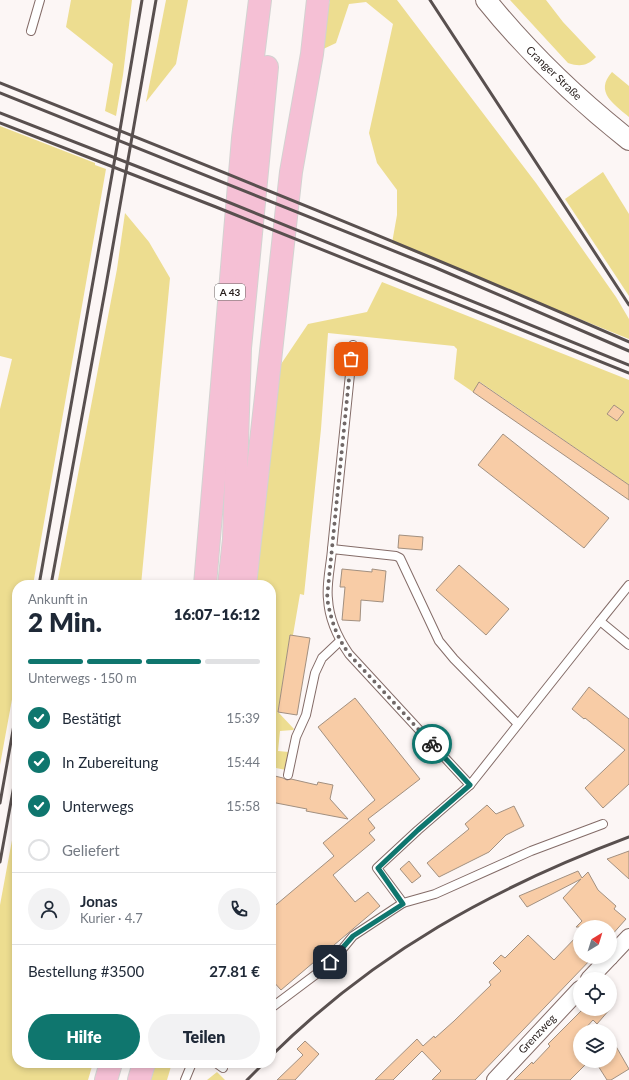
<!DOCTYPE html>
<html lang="de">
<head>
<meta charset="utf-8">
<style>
  body { margin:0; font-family:Lato,sans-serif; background:#f2f2f3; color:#1f2937; height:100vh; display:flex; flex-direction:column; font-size:15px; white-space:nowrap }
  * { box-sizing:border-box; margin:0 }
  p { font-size:13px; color:#747a83 }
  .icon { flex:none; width:22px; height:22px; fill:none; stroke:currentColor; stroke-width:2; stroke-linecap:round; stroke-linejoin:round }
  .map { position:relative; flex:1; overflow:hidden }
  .drawer { position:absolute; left:12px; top:580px; width:264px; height:488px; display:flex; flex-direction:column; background:#fff; border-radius:16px; box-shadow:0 2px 6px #0003 }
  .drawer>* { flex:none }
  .needle { width:26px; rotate:38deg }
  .buttons { position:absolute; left:573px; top:920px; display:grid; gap:8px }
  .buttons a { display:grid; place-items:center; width:44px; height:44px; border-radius:50%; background:#fff; box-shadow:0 2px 6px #0003; font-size:20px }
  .pin { position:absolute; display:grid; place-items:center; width:34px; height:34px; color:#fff; margin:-17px; border-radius:8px; box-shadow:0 2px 6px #0006 }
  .courier { position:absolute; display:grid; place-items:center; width:40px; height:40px; margin:-20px; border:3px solid #0f766e; border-radius:50%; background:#fff; color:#222; box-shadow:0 1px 5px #0007 }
  .headline em { font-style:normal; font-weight:800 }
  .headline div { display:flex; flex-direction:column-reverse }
  .headline { display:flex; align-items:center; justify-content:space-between; height:68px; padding:0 16px }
  h1 { font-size:26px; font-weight:800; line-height:30px }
  .bar { display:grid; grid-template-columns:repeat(4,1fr); gap:6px 4px; align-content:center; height:48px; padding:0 16px }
  .bar i { height:5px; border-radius:3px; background:#e0e1e3 }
  .bar .selected { background:#0f766e }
  .bar p { grid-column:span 4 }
  .line { display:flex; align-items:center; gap:10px; padding:0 16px; border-top:1px solid #e0e1e3 }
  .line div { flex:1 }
  .round { display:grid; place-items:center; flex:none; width:42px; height:42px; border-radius:21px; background:#f2f2f3 }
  ol { padding:0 16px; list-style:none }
  li { display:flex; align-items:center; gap:12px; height:44px }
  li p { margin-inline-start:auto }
  li .icon { padding:4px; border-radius:50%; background:#0f766e; color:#fff; stroke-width:4 }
  li:last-child { color:#747a83 }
  li i { width:22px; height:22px; border:2px solid #e0e1e3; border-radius:50% }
  .action { display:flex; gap:8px; margin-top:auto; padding:8px 16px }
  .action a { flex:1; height:46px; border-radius:24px; background:#0f766e; color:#fff; font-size:16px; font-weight:800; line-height:46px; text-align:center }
  .action a+a { background:#f2f2f3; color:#1f2937 }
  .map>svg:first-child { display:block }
  .green { fill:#eddd90 }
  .building { fill:#f8cca6; stroke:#a29080 }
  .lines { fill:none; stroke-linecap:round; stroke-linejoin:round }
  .service-casing { stroke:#846c68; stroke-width:10 }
  .minor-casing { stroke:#846c68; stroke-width:18 }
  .tertiary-casing { stroke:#846c68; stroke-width:22 }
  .motorway-casing { stroke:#d3d2d1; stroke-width:24 }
  .service { stroke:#fff; stroke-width:8 }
  .minor { stroke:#fff; stroke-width:16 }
  .tertiary { stroke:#fff; stroke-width:20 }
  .motorway { stroke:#f5c0d5; stroke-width:22 }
  .rail { stroke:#59504f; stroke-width:3 }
  .done { stroke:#706867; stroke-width:4; stroke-dasharray:0 7.2 }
  .route { stroke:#0f766e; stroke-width:5 }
  .labels { text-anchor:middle; stroke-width:4; stroke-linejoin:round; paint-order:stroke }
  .shield { fill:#fff; stroke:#66605f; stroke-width:1 }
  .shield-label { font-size:10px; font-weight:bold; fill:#251c1a }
  .street-label { font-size:11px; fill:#251c1a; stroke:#fff }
</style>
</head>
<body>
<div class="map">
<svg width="629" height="1080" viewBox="0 0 629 1080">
  <rect width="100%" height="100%" fill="#fcf6f5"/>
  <g class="green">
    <polygon points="71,0 132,0 123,75 116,116 105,111 113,64 66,27"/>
    <polygon points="166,0 188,0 176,64 146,102"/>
    <polygon points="330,0 397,0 536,183 616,297 629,319 629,339 392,243 397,215 397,190 377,163 369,133 393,24 366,2 349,4 336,43 317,52"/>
    <path d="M510 0H546L563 22 596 57C587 66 580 67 568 63Z"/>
    <path d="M612 72 629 86V117C614 104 594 92 612 72Z"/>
    <polygon points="0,126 95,163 95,165 106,169 33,585 17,585 17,672 0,765 0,409 12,359 0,356"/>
    <polygon points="603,172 629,214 629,296 565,199"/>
    <polygon points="125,213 149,242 170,278 141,585 57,585 117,269"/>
    <polygon points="382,282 629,380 629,485 480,382 473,392 454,379 457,349 454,346 328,333 321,429 304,595 300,594 293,635 290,635 278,712 294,729 293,730 280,731 278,751 289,752 286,770 271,767 271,585 250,585 275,373 308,324 367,312"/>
    <polygon points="17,813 17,1063 93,1063 88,1080 0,1080 0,905"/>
    <polygon points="154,1063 172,1063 167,1080 149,1080"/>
    <polygon points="217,1072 225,1080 207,1080"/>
  </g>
  <g class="building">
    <polygon points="479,382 629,485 629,500 473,392"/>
    <polygon points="614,405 624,412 617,421 607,414"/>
    <polygon points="503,434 609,518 584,548 478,465"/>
    <polygon points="399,535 423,537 422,550 398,548"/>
    <polygon points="459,565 509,609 486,635 436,590"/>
    <polygon points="342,569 372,572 372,569 386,571 383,602 361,600 360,621 342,620 345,587 340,587"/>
    <polygon points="290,635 310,638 297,715 278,712"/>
    <polygon points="589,687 629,719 629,784 603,808 585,788 625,750 585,718 584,719 572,709"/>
    <polygon points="355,698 420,779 368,819 375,828 369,833 375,840 333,875 355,902 368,892 380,906 281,990 271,979 271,909 334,856 323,843 375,800 318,727"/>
    <polygon points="271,775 283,778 287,780 291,779 317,785 318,782 333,785 330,799 348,819 306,811 307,809 271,802"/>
    <polygon points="487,805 496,814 514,806 524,826 506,835 489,852 439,877 427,863 469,829 465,824"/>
    <polygon points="629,851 629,879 607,859"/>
    <polygon points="409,861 421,876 412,883 400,869"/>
    <polygon points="578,871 582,878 588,872 598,890 616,906 614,909 626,919 610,937 610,927 576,927 582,921 563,898 581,879 527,907 519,896"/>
    <polygon points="580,933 580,957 593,957 475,1080 432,1080 441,1071 422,1051 393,1080 375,1080 417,1039 423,1046 434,1036 435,1038 454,1021 491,985 489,982 501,971 493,963 501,955 505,958 528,935 554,960"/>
    <polygon points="581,1009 610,1009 597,1024 593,1020 583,1031 580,1031 580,1034 577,1037 580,1040 580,1061 589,1061 570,1080 514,1080 532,1062 533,1064 550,1046 548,1044 582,1010"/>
    <polygon points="610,1036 629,1069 611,1080 607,1080 595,1061 610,1061"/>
    <polygon points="305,1041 319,1054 295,1080 277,1080 303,1055 297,1049"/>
  </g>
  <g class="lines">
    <g class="service-casing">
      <g id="service">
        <polyline points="31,31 40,0"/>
        <polyline points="332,549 353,345"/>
        <polyline points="629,585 600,621 629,645"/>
        <polyline points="600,621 470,785 418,830 377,868 403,903 435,894 531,851 603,824"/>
        <polyline points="288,775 296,737 306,715 315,673 322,658 340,641"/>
        <path d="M470 785 349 654C338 638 329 619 328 599 326 585 331 564 332 549L396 556 400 558 439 641 454 659 518 724"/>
        <polyline points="271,1008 331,963 353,936 403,903"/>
        <polyline points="216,1063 223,1068"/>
        <polyline points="185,1080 192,1063"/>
      </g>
    </g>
    <g class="minor-casing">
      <g id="minor">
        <polyline points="610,957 629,937"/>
        <polyline points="589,979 610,957"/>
        <polyline points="495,1080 580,989"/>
      </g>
    </g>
    <g class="tertiary-casing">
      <path id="tertiary" d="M486 0C528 52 577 99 629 140"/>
    </g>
    <g class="motorway-casing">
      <g id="motorway">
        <polyline points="205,585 243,138 260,0"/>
        <polyline points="229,585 234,539 240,348 267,67"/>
        <polyline points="245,585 291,172 312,54 318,0"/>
        <polyline points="106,1080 111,1063"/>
        <polyline points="139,1080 144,1063"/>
      </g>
    </g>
    <use href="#service" class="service"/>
    <use href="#minor" class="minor"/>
    <use href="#tertiary" class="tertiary"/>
    <use href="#motorway" class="motorway"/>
    <g class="rail">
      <polyline points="430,0 629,305"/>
      <path d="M0 83C211 167 421 251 629 342"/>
      <polyline points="0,93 434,267 629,351"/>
      <polyline points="0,113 218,198 629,365"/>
      <polyline points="0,123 216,207 629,373"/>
      <polyline points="39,585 121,124 142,0"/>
      <polyline points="51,585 105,291 156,0"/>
      <polyline points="0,803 17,708"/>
      <polyline points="0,862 17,769"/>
      <path d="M271 1056C375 953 493 888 629 837"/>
      <polyline points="247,1080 264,1063"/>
    </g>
  </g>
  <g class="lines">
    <path class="done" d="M351 359 327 598C331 620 336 636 349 654L432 744"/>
    <polyline class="route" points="330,962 353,936 403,904 378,868 418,830 470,785 432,744"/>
  </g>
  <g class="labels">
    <rect class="shield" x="215" y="284" width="30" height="16" rx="3"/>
    <g class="shield-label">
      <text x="230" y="296">A 43</text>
    </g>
    <g class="street-label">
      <text transform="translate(554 73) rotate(44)" y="4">Cranger Straße</text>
      <text transform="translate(537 1034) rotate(-47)" y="4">Grenzweg</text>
    </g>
  </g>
</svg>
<div class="buttons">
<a><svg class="needle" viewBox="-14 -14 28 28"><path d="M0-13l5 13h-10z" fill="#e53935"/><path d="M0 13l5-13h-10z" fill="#747a83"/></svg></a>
<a><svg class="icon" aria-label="locate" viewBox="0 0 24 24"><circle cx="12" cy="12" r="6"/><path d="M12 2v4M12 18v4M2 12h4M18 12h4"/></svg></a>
<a><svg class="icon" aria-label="layers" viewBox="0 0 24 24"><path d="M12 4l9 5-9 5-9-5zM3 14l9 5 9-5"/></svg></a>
</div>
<div class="pin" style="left:351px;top:359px;background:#ea580c"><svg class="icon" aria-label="bag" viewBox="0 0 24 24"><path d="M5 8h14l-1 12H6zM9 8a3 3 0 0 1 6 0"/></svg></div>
<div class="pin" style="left:330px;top:962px;background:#1f2937"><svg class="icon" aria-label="home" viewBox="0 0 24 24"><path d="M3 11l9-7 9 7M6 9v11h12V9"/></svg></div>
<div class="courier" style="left:432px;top:744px"><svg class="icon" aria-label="bike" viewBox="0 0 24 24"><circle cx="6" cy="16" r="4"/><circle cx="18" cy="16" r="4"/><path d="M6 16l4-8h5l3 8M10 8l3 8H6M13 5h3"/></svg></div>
<section class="drawer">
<div class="headline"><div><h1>2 Min.</h1><p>Ankunft in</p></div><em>16:07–16:12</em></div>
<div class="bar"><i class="selected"></i><i class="selected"></i><i class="selected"></i><i></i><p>Unterwegs · 150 m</p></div>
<ol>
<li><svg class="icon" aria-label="check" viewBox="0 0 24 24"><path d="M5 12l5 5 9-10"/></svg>Bestätigt<p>15:39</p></li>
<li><svg class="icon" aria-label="check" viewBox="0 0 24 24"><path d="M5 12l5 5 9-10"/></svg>In Zubereitung<p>15:44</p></li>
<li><svg class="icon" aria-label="check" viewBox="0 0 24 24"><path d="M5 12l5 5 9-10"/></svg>Unterwegs<p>15:58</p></li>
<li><i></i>Geliefert</li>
</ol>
<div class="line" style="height:72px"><a class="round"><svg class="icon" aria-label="person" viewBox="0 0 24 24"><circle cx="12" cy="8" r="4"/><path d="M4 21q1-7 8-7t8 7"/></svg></a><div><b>Jonas</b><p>Kurier · 4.7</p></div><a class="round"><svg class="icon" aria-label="phone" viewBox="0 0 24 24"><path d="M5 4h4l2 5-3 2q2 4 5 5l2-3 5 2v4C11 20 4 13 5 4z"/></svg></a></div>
<div class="line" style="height:52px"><div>Bestellung #3500</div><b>27.81 €</b></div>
<div class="action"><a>Hilfe</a><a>Teilen</a></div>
</section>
</div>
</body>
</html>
